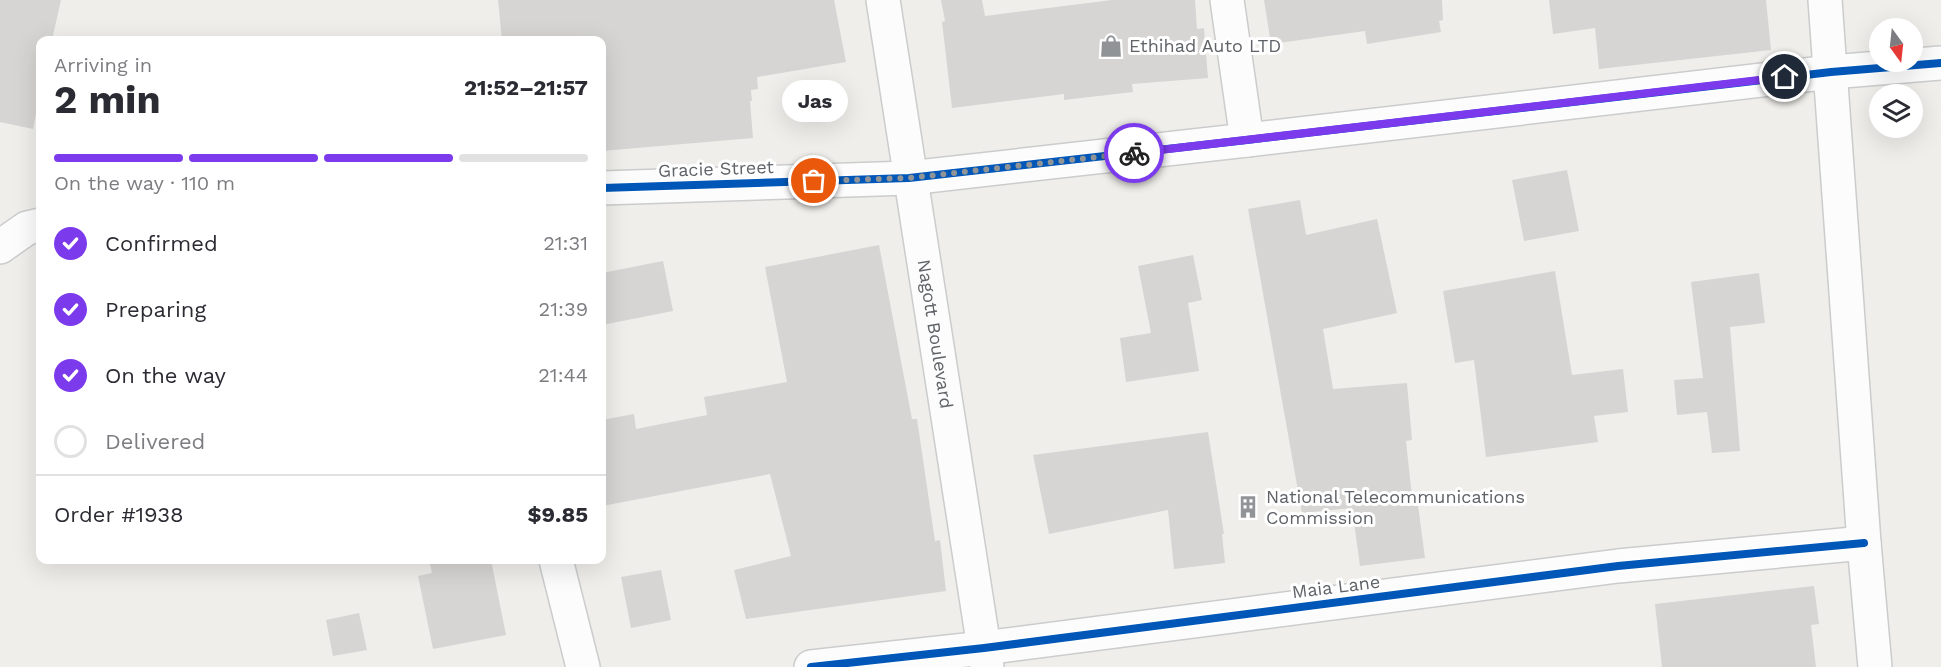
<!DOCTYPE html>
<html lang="en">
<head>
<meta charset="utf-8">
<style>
  body { margin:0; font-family:"Work Sans",sans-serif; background:#f2f2f3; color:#2b2b33; height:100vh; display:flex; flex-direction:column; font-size:22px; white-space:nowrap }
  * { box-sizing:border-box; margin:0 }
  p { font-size:20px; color:#7c7c81 }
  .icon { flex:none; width:33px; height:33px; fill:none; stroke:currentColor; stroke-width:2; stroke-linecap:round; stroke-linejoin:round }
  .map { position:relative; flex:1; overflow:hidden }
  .side { position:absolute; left:36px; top:36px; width:570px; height:528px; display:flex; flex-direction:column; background:#fff; border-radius:12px; box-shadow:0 6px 24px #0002 }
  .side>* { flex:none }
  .needle { width:39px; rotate:165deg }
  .fabs { position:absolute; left:1869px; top:18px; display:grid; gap:12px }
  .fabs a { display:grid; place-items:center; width:54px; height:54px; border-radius:50%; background:#fff; box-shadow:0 6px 24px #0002; font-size:30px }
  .pin { position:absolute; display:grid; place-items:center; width:51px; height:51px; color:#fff; margin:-26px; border:3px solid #fff; border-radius:50%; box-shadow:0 2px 6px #0007 }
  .courier { position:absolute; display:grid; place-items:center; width:60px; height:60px; margin:-30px; border:4px solid #7c3aed; border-radius:50%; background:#fff; color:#222; box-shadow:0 2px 8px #0007 }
  .bubble { position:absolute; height:42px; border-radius:21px; background:#fff; box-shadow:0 6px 24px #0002; font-size:20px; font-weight:700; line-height:42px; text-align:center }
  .head em { font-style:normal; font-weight:700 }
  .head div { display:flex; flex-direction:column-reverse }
  .head { display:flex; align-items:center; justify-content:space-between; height:102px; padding:0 18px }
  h1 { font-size:39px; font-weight:700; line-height:45px }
  .bar { display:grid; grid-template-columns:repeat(4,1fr); gap:9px 6px; align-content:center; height:72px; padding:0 18px }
  .bar i { height:8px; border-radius:4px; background:#e1e1e2 }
  .bar .active { background:#7c3aed }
  .bar p { grid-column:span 4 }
  .line { display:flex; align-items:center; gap:15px; padding:0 18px; border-top:2px solid #e1e1e2 }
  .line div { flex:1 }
  ol { padding:0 18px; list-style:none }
  li { display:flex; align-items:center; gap:18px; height:66px }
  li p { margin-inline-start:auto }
  li .icon { padding:6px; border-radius:50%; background:#7c3aed; color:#fff; stroke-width:4 }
  li:last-child { color:#7c7c81 }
  li i { width:33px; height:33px; border:3px solid #e1e1e2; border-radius:50% }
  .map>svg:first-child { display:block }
  .building { fill:#d6d5d3 }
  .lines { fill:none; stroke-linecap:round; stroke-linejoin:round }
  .minor-casing { stroke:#cbcccc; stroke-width:36 }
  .minor { stroke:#fdfcfc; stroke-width:33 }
  .cycleway-casing { stroke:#fff; stroke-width:11 }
  .cycleway { stroke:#0057b8; stroke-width:8 }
  .done { stroke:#919496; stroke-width:6; stroke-dasharray:0 10.8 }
  .route { stroke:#7c3aed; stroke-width:8 }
  .labels { text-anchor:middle; stroke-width:6; stroke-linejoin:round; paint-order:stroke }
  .poi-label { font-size:18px; fill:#5f6368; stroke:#fff; text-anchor:start }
  .street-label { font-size:18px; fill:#5f6368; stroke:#fff }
</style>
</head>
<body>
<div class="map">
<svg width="1941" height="667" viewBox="0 0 1941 667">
  <rect width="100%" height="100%" fill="#efeeea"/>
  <g class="building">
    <polygon points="0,0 61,0 52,40 40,40 40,93 33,129 0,122"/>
    <polygon points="498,0 834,0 846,62 757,77 758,89 751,90 752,101 750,101 753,138 602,151 602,40 502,40"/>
    <polygon points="941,0 982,0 985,16 1112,0 1195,0 1197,29 1204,28 1208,78 1132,84 1133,92 1064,100 1064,94 952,108 942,22 945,21"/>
    <polygon points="1264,0 1442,0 1443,20 1439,21 1441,32 1367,44 1365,31 1271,44"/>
    <polygon points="1549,0 1766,0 1771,50 1599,69 1595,28 1553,34"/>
    <polygon points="1567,170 1579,231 1524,241 1512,180"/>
    <polygon points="1300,200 1306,235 1377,219 1397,313 1323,329 1333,389 1407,383 1412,440 1406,441 1413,506 1418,505 1425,558 1360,566 1352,508 1302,513 1248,209"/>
    <polygon points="879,245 912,419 917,419 935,541 940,540 946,591 746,619 734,570 791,556 770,474 602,506 602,420 634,414 636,429 707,415 704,397 787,382 765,267"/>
    <polygon points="1193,255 1202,300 1188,303 1199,371 1126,382 1120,338 1151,333 1138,266"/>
    <polygon points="663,261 673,311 602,325 602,273"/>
    <polygon points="1555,271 1572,375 1623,369 1628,412 1594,416 1598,442 1486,457 1474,360 1455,363 1443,291"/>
    <polygon points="1759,273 1765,323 1730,327 1740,451 1712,453 1707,412 1677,415 1674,380 1703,378 1691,282"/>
    <polygon points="1208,432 1224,534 1222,534 1225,563 1174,569 1168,510 1049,534 1033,455"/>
    <polygon points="429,560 491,560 506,635 433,649 418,576 432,573"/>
    <polygon points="661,570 671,620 631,628 621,577"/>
    <polygon points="1814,586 1819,624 1811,625 1816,667 1662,667 1655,604"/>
    <polygon points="359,613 367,650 333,656 326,620"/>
  </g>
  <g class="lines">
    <g class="minor-casing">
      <g id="minor">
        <path id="s1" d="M883 0 987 667"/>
        <polyline points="1227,0 1247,140"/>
        <polyline points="1825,0 1864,543 1875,667"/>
        <polyline points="602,188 909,178 1247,140 1831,72 1941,63"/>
        <polyline points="0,247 27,228 40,225"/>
        <polyline points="556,560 583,667"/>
        <polyline points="811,667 984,648 1618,566 1864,543"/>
      </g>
    </g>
    <use href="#minor" class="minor"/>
    <g class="cycleway-casing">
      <g id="cycleway">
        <polyline points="602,188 909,178 1247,140 1831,72 1941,63"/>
        <polyline points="811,667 984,648 1618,566 1864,543"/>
      </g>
    </g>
    <use href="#cycleway" class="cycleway"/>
  </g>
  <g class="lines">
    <polyline class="done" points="814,181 909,178 1134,153"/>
    <polyline class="route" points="1134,153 1785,77"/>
  </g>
  <defs>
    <g id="shop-bare" transform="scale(1.8)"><path d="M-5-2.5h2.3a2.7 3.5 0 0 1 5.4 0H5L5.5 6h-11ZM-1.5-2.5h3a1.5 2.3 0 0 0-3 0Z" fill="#919496" stroke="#fff" stroke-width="2.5" paint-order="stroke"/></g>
    <g id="building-bare" transform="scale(1.8)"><path d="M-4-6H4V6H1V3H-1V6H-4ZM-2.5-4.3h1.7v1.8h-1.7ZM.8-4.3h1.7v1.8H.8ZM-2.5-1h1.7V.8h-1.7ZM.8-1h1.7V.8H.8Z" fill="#919496" stroke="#fff" stroke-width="2.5" paint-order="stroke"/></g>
  </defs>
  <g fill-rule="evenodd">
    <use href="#shop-bare" x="1111" y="46"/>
    <use href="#building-bare" x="1248" y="507"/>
  </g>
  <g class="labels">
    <g class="poi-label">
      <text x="1129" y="52">Ethihad Auto LTD</text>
      <text x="1266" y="503">National Telecommunications<tspan x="1266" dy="21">Commission</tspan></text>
    </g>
    <g class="street-label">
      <text transform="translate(716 169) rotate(-2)" y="6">Gracie Street</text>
      <text dy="6" stroke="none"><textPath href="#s1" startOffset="338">Nagott Boulevard</textPath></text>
      <text transform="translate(1336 587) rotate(-7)" y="6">Maia Lane</text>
    </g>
  </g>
</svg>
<div class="fabs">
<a><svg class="needle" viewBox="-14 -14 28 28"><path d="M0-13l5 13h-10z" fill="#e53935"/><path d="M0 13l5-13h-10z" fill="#7c7c81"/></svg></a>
<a><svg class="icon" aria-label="layers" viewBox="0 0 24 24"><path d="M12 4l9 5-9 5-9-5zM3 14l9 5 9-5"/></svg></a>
</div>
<div class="pin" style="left:814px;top:181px;background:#ea580c"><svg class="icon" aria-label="bag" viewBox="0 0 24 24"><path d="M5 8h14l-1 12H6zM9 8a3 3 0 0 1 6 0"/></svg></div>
<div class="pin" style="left:1785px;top:77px;background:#1f2937"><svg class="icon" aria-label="home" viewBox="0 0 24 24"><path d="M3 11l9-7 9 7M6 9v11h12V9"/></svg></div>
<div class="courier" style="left:1134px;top:153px"><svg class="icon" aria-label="bike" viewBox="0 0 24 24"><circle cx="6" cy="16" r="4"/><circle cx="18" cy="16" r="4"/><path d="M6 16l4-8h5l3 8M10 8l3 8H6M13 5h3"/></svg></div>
<div class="bubble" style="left:782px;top:80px;width:66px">Jas</div>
<section class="side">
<div class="head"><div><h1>2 min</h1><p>Arriving in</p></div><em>21:52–21:57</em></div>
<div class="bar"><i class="active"></i><i class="active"></i><i class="active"></i><i></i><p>On the way · 110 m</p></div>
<ol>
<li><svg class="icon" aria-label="check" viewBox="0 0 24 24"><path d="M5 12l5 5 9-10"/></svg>Confirmed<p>21:31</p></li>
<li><svg class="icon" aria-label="check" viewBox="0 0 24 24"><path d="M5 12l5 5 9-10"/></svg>Preparing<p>21:39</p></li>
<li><svg class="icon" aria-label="check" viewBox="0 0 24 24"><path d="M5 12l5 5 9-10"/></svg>On the way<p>21:44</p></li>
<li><i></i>Delivered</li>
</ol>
<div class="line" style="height:78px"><div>Order #1938</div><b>$9.85</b></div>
</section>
</div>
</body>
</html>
